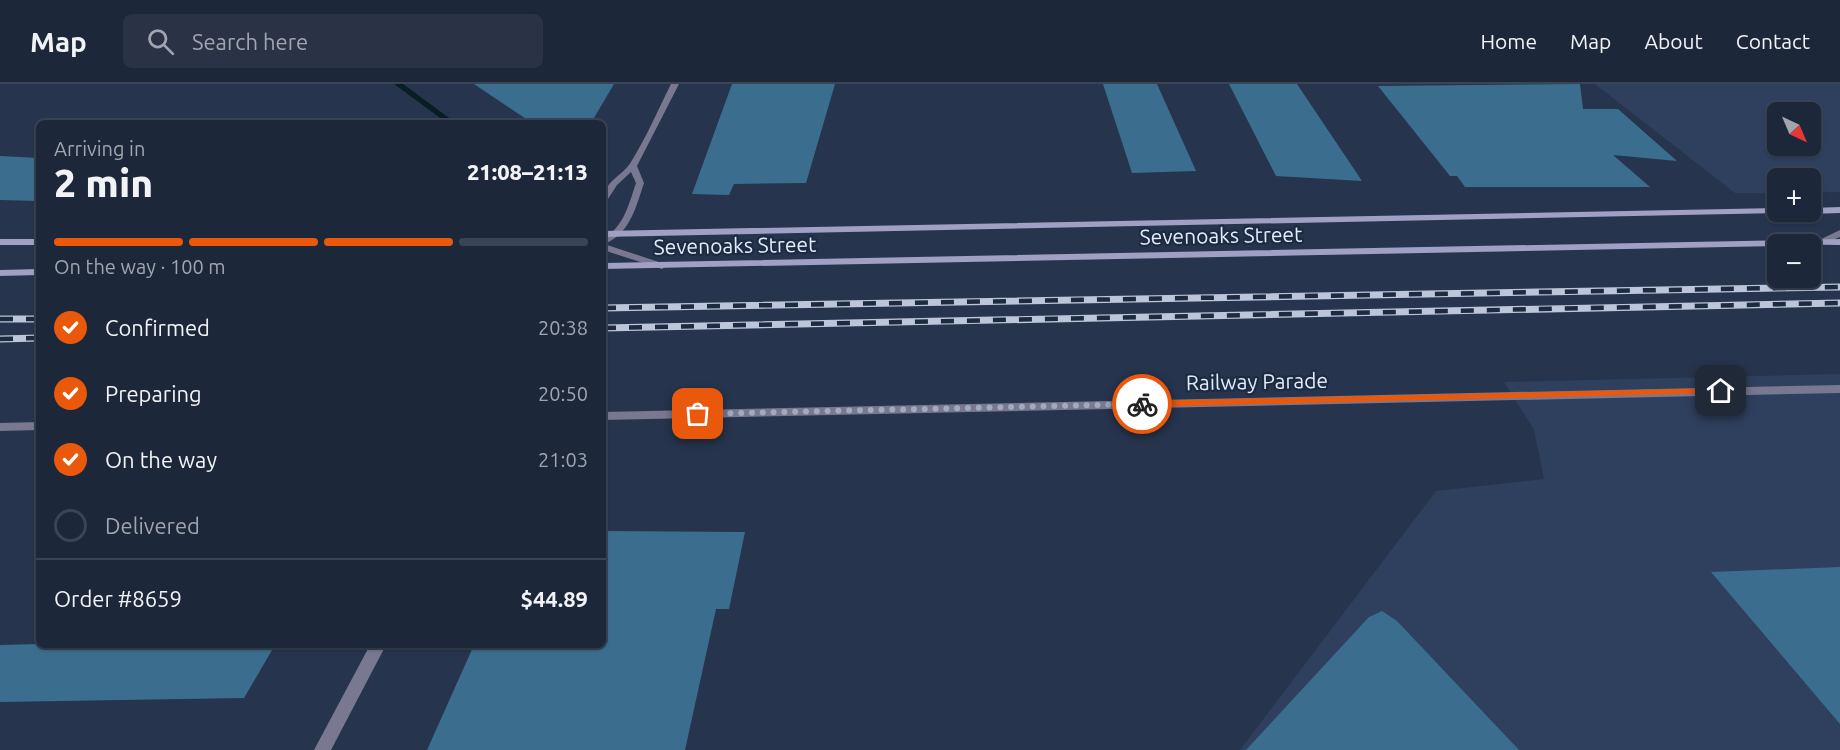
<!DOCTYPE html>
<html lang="en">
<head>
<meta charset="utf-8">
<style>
  body { margin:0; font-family:Ubuntu,sans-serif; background:#293345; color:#f1f3f6; height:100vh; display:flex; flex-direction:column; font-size:22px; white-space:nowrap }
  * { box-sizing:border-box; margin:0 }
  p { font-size:20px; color:#a0a5af }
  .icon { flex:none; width:33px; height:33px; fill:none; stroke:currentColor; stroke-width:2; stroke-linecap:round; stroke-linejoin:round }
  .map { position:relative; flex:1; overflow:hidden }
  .sheet { position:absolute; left:36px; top:36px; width:570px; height:528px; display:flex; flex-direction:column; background:#1c273a; border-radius:9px; box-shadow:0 2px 4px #0004,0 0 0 2px #3a4454 }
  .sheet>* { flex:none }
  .needle { width:39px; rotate:136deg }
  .controls { position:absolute; left:1767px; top:18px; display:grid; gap:12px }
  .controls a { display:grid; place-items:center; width:54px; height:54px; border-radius:9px; background:#1c273a; box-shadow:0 2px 4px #0004,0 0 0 2px #3a4454; font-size:30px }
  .pin { position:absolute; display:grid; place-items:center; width:51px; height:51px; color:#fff; margin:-26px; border-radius:12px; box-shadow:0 3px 9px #0006 }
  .courier { position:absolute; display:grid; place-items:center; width:60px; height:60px; margin:-30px; border:4px solid #ea580c; border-radius:50%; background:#fff; color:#222; box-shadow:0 2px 8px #0007 }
  .head em { font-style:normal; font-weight:800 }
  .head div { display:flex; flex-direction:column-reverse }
  .head { display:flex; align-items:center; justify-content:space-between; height:102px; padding:0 18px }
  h1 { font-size:39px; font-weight:800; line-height:45px }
  .bar { display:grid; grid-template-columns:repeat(4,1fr); gap:9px 6px; align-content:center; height:72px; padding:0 18px }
  .bar i { height:8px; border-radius:4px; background:#3a4454 }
  .bar .on { background:#ea580c }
  .bar p { grid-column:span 4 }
  .line { display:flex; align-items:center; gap:15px; padding:0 18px; border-top:2px solid #3a4454 }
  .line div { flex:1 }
  ol { padding:0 18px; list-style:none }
  li { display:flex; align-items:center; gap:18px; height:66px }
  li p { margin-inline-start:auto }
  li .icon { padding:6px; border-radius:50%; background:#ea580c; color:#fff; stroke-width:4 }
  li:last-child { color:#a0a5af }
  li i { width:33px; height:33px; border:3px solid #3a4454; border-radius:50% }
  header { display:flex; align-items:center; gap:36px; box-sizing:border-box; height:84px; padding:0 30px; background:#1c273a; border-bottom:2px solid #3a4454 }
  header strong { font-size:28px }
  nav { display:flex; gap:33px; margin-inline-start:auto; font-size:21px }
  .search { width:420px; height:54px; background:#293345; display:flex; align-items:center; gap:15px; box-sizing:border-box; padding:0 21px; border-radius:9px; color:#a0a5af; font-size:22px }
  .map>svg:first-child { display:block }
  .built { fill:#2f405e; fill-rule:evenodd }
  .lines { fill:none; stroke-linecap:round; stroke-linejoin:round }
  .stream { fill:#071e23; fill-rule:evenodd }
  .building { fill:#3b6e8e }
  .minor { fill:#787990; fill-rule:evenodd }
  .tertiary { fill:#787990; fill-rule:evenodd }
  .secondary { fill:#9fa0c3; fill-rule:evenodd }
  .rail-casing { stroke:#bcc6d8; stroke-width:7 }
  .rail { stroke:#1c2a42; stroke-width:4.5; stroke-dasharray:13; stroke-linecap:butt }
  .route { fill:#ea580c }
  .done { stroke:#a0abbe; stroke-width:6; stroke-dasharray:0 10.8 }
  .labels { text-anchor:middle; stroke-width:4.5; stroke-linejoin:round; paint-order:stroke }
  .street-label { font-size:21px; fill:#e2ebfb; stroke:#1c2a42 }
</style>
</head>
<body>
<header>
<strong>Map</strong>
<div class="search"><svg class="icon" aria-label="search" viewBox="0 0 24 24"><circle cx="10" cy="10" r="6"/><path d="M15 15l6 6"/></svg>Search here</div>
<nav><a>Home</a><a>Map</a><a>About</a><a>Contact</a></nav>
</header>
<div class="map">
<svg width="1840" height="666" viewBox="0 0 1840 666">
  <rect width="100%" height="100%" fill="#26344d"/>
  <g class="built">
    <path d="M1595 0H1840V108H1811L1810 94H1778L1777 109H1735ZM1778 28H1810V62H1778Z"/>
    <polygon points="1840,290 1840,666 1240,666 1436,407 1544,395 1534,346 1504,298"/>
  </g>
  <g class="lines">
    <polygon class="stream" points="394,0 403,0 456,39 447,39"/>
  </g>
  <g class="building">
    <polygon points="474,0 614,0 591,39 532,39"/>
    <polygon points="732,0 835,0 806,99 734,100 729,111 692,110"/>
    <polygon points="1103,0 1157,0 1196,87 1132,89"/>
    <polygon points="1229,0 1297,0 1362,97 1276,92"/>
    <polygon points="1580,0 1583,25 1618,25 1677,77 1613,71 1650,103 1465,103 1457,92 1450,92 1378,2"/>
    <polygon points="0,72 39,74 39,117 0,116"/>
    <polygon points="603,447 745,448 729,525 716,525 685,666 427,666 474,561 603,561"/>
    <polygon points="1840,483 1840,640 1711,488"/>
    <polygon points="1382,527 1397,537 1519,666 1246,666 1369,533"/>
    <polygon points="0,561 39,560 275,561 244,614 0,618"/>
  </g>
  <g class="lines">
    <polygon class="minor" points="370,561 386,561 331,666 314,666"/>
    <g class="tertiary">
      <path d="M671 0H679L637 82 644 99C636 123 630 150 604 160L665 180 667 182 662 185 603 166V154C624 144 629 119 636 99L631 88 617 101 606 118 603 119C603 96 621 94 631 78 646 54 658 26 671 0Z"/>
      <polygon points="1840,146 1840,153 1818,162 1813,159"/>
      <polygon points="1840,301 1840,309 603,336 603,328"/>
      <polygon points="39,338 39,346 0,347 0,339"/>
    </g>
    <g class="secondary">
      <polygon points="1840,123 1840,129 1810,130 1806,128 1810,128 1810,124"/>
      <polygon points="1778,124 1778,128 1782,128 1781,129 603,153 603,147"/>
      <rect x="0" y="155" width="39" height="6"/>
      <polygon points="1840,155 1840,161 1778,160 1778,162 603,185 603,179"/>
      <polygon points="39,185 39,191 0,192 0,186"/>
    </g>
    <g class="rail-casing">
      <g id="rail">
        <polyline points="603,224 1840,203"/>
        <polyline points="0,235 39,235"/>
        <polyline points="603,244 1840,219"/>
        <polyline points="0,255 39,254"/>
      </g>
    </g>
    <use href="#rail" class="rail"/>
  </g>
  <polygon class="route" points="1721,304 1724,305 1724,309 1142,323 1137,320 1142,317"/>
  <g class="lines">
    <polyline class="done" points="698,330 1142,320"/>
  </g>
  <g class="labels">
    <g class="street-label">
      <text transform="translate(1221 152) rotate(-1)" y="7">Sevenoaks Street</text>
      <text transform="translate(735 162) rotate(-1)" y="7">Sevenoaks Street</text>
      <text transform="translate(1257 298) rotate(-1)" y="7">Railway Parade</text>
    </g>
  </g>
</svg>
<div class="controls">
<a><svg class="needle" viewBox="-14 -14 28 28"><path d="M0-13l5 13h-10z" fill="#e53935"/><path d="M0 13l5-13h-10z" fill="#a0a5af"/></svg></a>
<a>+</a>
<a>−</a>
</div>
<div class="pin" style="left:698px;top:330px;background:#ea580c"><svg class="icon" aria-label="bag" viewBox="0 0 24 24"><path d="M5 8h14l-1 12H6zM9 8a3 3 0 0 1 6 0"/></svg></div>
<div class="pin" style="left:1721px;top:307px;background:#1f2937"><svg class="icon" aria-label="home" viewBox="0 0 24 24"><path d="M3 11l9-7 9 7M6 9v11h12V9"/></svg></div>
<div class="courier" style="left:1142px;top:320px"><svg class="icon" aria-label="bike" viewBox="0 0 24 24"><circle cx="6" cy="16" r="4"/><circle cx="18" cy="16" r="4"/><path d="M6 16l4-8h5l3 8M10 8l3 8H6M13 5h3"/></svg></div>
<section class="sheet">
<div class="head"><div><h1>2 min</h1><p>Arriving in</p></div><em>21:08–21:13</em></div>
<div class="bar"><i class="on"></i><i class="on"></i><i class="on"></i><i></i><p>On the way · 100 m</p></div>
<ol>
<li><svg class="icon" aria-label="check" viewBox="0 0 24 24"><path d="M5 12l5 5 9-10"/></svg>Confirmed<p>20:38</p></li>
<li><svg class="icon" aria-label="check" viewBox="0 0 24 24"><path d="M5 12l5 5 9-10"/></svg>Preparing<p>20:50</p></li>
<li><svg class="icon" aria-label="check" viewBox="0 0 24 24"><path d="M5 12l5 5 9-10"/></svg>On the way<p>21:03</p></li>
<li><i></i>Delivered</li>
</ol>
<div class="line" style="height:78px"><div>Order #8659</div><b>$44.89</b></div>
</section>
</div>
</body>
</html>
